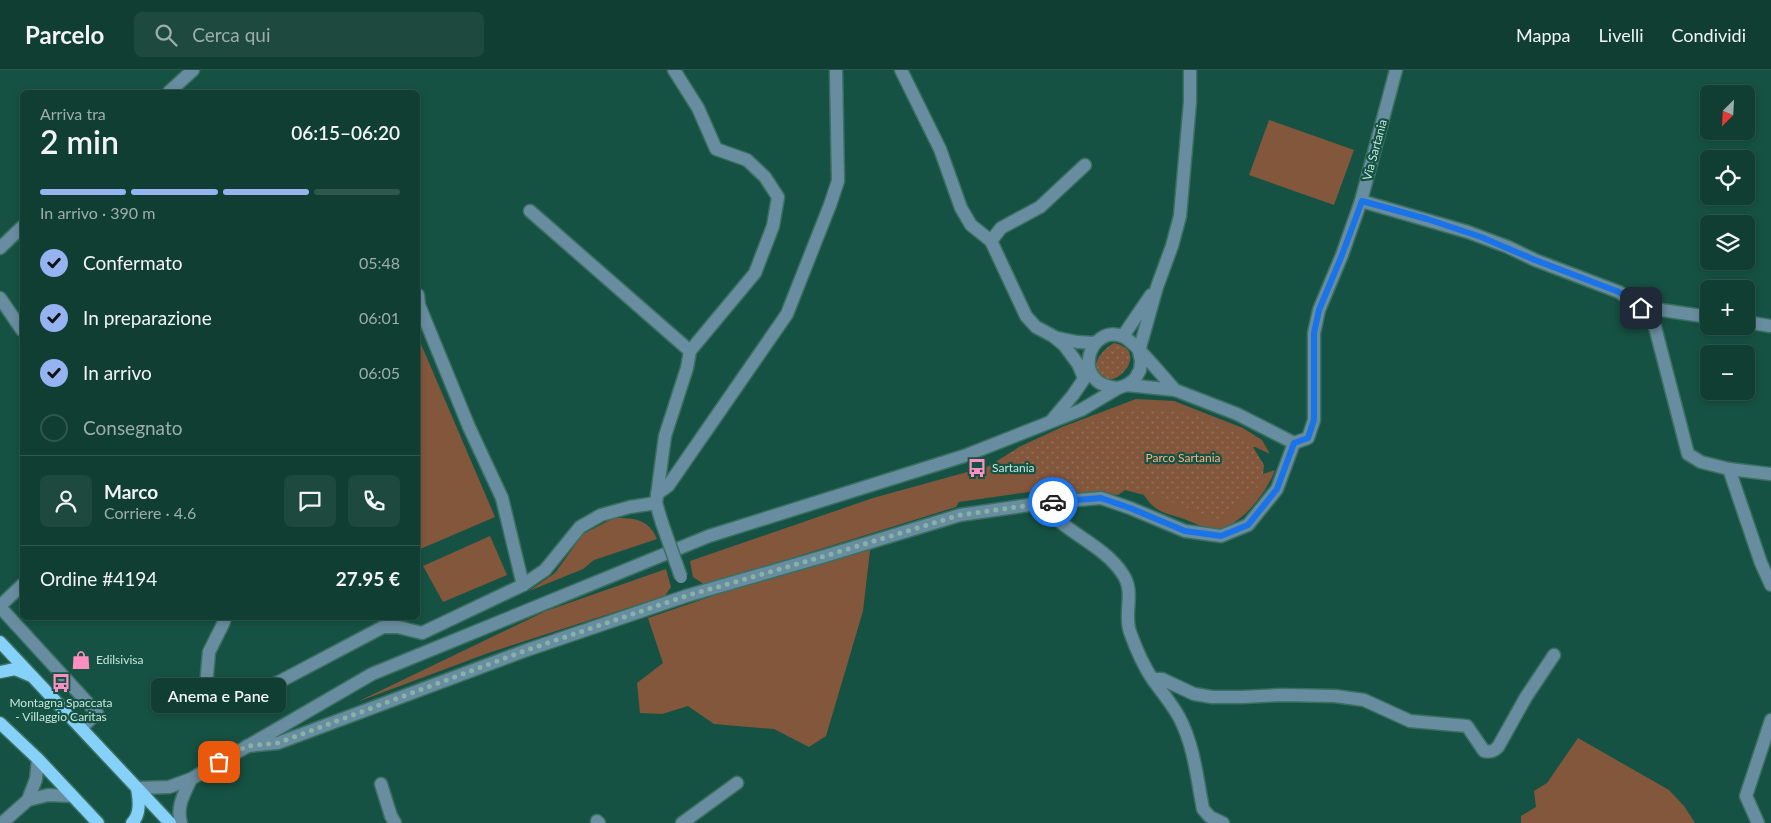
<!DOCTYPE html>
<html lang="it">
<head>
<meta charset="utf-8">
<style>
  body { margin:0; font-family:Lato,sans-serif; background:#1e493e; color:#f1f3f6; height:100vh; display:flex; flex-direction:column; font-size:19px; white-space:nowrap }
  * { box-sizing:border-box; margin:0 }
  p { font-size:16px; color:#9caeac }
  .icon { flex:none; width:28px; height:28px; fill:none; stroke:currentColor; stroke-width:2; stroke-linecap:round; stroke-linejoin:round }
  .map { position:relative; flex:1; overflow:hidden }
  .sheet { position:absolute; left:20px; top:20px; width:400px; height:530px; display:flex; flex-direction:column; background:#103e32; border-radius:8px; box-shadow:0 2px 8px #0003,0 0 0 1px #30574d }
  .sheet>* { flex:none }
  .needle { width:32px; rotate:204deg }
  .controls { position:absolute; left:1700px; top:15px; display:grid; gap:10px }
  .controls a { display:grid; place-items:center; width:55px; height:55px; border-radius:8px; background:#103e32; box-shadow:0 2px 8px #0003,0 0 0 1px #30574d; font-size:25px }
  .pin { position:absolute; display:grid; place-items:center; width:42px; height:42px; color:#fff; margin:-21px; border-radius:10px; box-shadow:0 2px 8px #0006 }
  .courier { position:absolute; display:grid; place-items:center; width:50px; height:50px; margin:-25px; border:4px solid #1a73e8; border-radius:50%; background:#fff; color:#222; box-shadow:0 1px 6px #0007 }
  .bubble { position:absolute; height:35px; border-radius:8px; background:#103e32; box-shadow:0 2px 8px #0003,0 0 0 1px #30574d; font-size:16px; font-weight:600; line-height:35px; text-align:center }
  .head em { font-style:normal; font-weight:600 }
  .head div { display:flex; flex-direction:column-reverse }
  .head { display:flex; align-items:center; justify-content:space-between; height:85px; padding:0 20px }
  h1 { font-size:32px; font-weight:600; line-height:38px }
  .bar { display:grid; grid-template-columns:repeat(4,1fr); gap:8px 5px; align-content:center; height:60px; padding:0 20px }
  .bar i { height:6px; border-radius:4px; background:#30574d }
  .bar .current { background:#95b2f1 }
  .bar p { grid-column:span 4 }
  .line { display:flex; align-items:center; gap:12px; padding:0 20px; border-top:1px solid #30574d }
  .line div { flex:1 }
  .round { display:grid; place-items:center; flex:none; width:52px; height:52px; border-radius:8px; background:#1e493e }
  ol { padding:0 20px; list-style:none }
  li { display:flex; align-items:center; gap:15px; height:55px }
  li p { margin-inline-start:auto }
  li .icon { padding:5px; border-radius:50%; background:#95b2f1; color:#111; stroke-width:4 }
  li:last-child { color:#9caeac }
  li i { width:28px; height:28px; border:2px solid #30574d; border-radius:50% }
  header { display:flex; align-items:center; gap:30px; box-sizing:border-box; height:70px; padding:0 25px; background:#103e32; border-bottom:1px solid #30574d }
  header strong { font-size:24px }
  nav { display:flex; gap:28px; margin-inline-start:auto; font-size:18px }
  .search { width:350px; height:45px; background:#1e493e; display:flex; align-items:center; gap:12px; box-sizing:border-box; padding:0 18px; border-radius:8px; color:#9caeac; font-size:19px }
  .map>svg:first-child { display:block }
  .grass { fill:#83573c }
  .park { fill:url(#park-dots) }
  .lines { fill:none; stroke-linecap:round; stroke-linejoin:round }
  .minor-casing { stroke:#397061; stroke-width:15 }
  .major-casing { stroke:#397061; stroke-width:15 }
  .minor { stroke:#698da0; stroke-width:12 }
  .major { stroke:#86d1f9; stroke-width:12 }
  .minor-bridge-casing { stroke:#397061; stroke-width:15; stroke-linecap:butt }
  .minor-bridge { stroke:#698da0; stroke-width:12 }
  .done { stroke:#87b3a6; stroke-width:5; stroke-dasharray:0 9 }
  .route { stroke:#1a73e8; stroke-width:6 }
  .labels { text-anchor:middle; stroke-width:4.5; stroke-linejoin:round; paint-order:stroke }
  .street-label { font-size:12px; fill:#c4e7db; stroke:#165243 }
  .park-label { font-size:12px; fill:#feb07f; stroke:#165243 }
  .poi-label { font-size:12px; fill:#c4e7db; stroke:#165243; text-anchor:start }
</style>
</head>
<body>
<header>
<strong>Parcelo</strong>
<div class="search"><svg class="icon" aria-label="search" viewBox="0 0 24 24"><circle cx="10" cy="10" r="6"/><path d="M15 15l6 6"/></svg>Cerca qui</div>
<nav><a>Mappa</a><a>Livelli</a><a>Condividi</a></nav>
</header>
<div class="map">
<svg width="1771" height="753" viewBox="0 0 1771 753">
  <defs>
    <pattern id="park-dots" width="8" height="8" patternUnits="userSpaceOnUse" patternTransform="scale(1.25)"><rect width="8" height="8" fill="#83573c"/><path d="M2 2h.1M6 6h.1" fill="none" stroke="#936f58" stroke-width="1.8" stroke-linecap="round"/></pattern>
  </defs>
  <rect width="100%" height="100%" fill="#165243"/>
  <g class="grass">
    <polygon points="1269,50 1354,80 1334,135 1249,105"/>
    <polygon points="418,267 495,447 418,480"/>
    <path d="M1136 329 1174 331 1243 358 1262 370 1270 384 1255 377 1224 386 1236 413 1275 400C1267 422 1240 459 1214 459 1206 459 1190 451 1181 448 1164 443 1154 441 1144 425L1125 420 1118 425 1100 423 1048 424 1043 420 959 432 956 437 705 515 693 507 690 491 873 428 989 396 1019 377 1062 357Z"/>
    <path d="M614 448C634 448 649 449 657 469L594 490 583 499 529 521 555 503 583 464Z"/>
    <polygon points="490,466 507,505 443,532 423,496"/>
    <polygon points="871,472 863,541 826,666 809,677 774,659 714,654 688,636 662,644 640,643 637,613 663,593 648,548"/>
    <polygon points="666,499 671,517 665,526 491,582 357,632 546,541"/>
    <polygon points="1578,668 1669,720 1684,736 1695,753 1521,753 1521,746 1536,737 1534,721 1547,713"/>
  </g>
  <g class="park">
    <path d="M1114 273C1149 280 1119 316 1104 309 1085 300 1102 279 1114 273Z"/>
    <polygon points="1133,337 1194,344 1248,369 1264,395 1262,413 1221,452 1141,420 1047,418 1010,383"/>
  </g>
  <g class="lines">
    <g class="minor-casing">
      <g id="minor">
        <polyline points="674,0 698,38 716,79 747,90 765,107 778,127 773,156 755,203 690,281"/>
        <polyline points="901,0 940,79 961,138 971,155 991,171"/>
        <polyline points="169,22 193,0"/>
        <polyline points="1361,131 1468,162 1508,177 1535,190 1619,222 1641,237 1655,257 1688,384 1701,392 1729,399 1761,493 1771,515"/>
        <polyline points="530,141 690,281 687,298 665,366 656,433 662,453"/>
        <polyline points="0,178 22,157"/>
        <polyline points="418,225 419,235 469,357 502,428 523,515"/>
        <polyline points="0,228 22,260"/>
        <polyline points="1641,237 1709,247"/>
        <polyline points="1746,252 1771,256"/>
        <polyline points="1123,266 1151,225"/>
        <polyline points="1058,268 1077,272 1095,273"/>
        <polyline points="1084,308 1078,294 1064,275 1053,266 1036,257 1026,246 991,171 1001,158 1040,137 1085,95"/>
        <polyline points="1127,315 1175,320 1237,344 1294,373"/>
        <path d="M1118 318C1068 315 1090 251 1124 267 1135 272 1165 309 1175 320"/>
        <polyline points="1052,350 1073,325 1088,303"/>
        <polyline points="1729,399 1771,404"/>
        <polyline points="657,424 668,416 787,244 830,135 838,111 836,0"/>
        <path d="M1043 433C1063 463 1102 473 1122 503 1136 522 1123 542 1130 562 1136 579 1143 595 1153 610 1162 622 1172 634 1179 647 1194 675 1197 708 1203 739L1210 747 1223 753"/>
        <polyline points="0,536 22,515"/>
        <polyline points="0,537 97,643 81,658"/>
        <polyline points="225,548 223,554 209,582 206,616 215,630 229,634 241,632 383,557 398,557 422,563 523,515 545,500 580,457 601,445 630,437 656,433"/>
        <path d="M1153 609H1162L1194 624 1212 627H1242L1281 625 1335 626 1364 630 1410 651 1467 656 1484 681C1490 682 1493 682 1498 677L1526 627 1554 585"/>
        <polyline points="247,676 278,673 527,580 686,526 825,486 960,445 1043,433 1101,428 1130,438 1185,461 1221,466 1248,455 1277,419 1294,373 1308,368 1314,350 1314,263 1319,240 1342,185 1361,131 1396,0"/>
        <polyline points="381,714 391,746 395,753"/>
        <polyline points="137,718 169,717 191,709 372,604 709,466 964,386 1081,340 1118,318 1127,315 1135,309 1140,300 1141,291 1139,281 1157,217 1172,176 1180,146 1190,32 1190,0"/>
        <polyline points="28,730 36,709 38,689"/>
        <polyline points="597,751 599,753"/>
        <polyline points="2,753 28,730 48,725 72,726"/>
        <path d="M181 753C176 737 184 724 191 709"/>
        <polyline points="682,753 737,713"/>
        <polyline points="1758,753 1746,726 1771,650"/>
      </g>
    </g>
    <g class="major-casing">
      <g id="major">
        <polyline points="0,572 170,753"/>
        <polyline points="0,602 15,599 29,605"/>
        <polyline points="0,653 38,689 98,753"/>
        <path d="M132 753C141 744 139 730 137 718"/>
      </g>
    </g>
    <use href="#minor" class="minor"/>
    <use href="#major" class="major"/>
    <g class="minor-bridge-casing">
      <polyline id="minor-bridge" points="662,453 681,507"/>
    </g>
    <use href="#minor-bridge" class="minor-bridge"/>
  </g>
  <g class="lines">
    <polyline class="done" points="219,692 247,676 278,673 527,580 686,526 825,486 960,445 1053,432"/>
    <polyline class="route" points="1053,432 1101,428 1130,438 1185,461 1221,466 1248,455 1277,419 1294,373 1308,368 1314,350 1314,263 1319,240 1342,185 1362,131 1427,149 1481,167 1535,190 1619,222 1641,238"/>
  </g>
  <defs>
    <g id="bus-bare" transform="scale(1.5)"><path d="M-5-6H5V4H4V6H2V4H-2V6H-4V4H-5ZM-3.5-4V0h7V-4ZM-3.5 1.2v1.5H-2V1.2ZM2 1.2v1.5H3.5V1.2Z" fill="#fd8ec0" stroke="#165243" stroke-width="2.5" paint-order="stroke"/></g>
    <g id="shop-bare" transform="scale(1.5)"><path d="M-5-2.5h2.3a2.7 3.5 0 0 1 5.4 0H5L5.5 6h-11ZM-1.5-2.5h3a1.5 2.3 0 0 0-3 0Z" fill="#fd8ec0" stroke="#165243" stroke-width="2.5" paint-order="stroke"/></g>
  </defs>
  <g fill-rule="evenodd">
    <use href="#bus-bare" x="977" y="398"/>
    <use href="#shop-bare" x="81" y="590"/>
    <use href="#bus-bare" x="61" y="613"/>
  </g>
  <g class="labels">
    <g class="street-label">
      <text transform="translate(1375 80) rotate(-75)" y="4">Via Sartania</text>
    </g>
    <g class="park-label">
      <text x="1183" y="392">Parco Sartania</text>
    </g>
    <g class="poi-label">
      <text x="992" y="402">Sartania</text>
      <text x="96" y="594">Edilsivisa</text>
      <text x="61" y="637" text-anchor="middle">Montagna Spaccata<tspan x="61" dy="14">- Villaggio Caritas</tspan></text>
    </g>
  </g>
</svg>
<div class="controls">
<a><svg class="needle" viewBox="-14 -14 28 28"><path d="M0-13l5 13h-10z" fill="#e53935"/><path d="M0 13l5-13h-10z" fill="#9caeac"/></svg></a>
<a><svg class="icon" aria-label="locate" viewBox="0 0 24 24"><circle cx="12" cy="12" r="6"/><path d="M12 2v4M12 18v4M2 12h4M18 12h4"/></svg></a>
<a><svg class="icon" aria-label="layers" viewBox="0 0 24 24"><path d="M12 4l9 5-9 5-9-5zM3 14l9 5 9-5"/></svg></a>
<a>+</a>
<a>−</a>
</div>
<div class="pin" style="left:219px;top:692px;background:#ea580c"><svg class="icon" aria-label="bag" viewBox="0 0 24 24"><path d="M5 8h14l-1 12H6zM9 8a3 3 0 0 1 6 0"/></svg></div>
<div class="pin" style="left:1641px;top:238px;background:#1f2937"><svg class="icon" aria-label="home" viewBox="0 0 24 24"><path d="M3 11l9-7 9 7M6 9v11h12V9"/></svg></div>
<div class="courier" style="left:1053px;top:432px"><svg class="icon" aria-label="car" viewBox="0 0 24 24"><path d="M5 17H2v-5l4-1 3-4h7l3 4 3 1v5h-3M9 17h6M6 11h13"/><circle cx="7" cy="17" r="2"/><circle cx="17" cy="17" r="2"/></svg></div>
<div class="bubble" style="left:151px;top:608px;width:135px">Anema e Pane</div>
<section class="sheet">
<div class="head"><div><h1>2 min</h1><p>Arriva tra</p></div><em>06:15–06:20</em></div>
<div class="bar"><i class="current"></i><i class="current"></i><i class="current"></i><i></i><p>In arrivo · 390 m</p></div>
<ol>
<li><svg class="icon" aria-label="check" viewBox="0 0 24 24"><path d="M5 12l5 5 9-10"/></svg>Confermato<p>05:48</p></li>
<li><svg class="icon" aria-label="check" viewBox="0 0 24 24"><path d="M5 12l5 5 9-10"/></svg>In preparazione<p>06:01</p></li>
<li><svg class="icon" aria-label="check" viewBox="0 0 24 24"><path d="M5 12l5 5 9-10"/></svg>In arrivo<p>06:05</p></li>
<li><i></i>Consegnato</li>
</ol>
<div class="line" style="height:90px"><a class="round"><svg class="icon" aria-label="person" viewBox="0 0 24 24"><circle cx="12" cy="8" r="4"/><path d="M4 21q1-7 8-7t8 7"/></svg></a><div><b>Marco</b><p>Corriere · 4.6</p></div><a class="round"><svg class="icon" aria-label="chat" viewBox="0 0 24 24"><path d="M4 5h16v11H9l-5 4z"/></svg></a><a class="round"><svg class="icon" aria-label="phone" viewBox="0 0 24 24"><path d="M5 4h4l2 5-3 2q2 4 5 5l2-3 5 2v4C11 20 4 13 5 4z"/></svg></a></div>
<div class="line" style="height:65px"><div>Ordine #4194</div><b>27.95 €</b></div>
</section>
</div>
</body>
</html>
